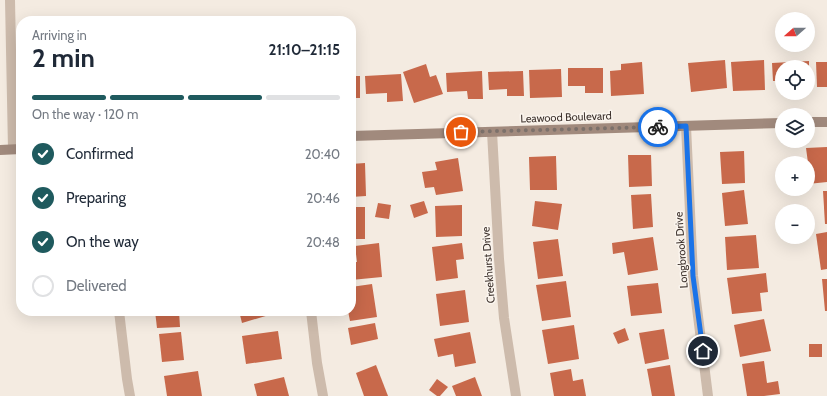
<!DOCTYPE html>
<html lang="en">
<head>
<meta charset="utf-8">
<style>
  body { margin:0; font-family:Cabin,sans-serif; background:#f2f2f3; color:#1f2937; height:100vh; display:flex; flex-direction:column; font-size:15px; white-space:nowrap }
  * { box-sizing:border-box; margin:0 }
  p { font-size:13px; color:#747a83 }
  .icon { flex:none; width:22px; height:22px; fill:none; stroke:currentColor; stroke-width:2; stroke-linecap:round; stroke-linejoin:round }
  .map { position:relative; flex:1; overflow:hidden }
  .drawer { position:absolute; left:16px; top:16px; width:340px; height:300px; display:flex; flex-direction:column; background:#fff; border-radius:16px; box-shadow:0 4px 16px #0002 }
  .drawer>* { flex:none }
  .needle { width:26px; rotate:249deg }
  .tools { position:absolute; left:775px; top:12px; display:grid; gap:8px }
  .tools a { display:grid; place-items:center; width:40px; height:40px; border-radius:50%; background:#fff; box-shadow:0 4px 16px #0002; font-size:20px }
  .pin { position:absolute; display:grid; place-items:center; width:34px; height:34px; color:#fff; margin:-17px; border:2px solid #fff; border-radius:50%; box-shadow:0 1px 4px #0007 }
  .courier { position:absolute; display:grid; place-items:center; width:40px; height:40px; margin:-20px; border:3px solid #1a73e8; border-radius:50%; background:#fff; color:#222; box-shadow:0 1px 5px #0007 }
  .headline em { font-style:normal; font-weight:800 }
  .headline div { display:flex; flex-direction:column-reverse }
  .headline { display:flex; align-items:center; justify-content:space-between; height:68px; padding:0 16px }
  h1 { font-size:26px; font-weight:800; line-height:30px }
  .bar { display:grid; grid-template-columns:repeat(4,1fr); gap:6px 4px; align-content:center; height:48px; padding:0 16px }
  .bar i { height:5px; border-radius:3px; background:#e0e1e3 }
  .bar .current { background:#1f5a5e }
  .bar p { grid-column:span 4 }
  ol { padding:0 16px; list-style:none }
  li { display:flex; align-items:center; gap:12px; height:44px }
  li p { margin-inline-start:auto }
  li .icon { padding:4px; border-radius:50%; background:#1f5a5e; color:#fff; stroke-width:4 }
  li:last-child { color:#747a83 }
  li i { width:22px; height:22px; border:2px solid #e0e1e3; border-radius:50% }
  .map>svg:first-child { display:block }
  .building { fill:#c8694b }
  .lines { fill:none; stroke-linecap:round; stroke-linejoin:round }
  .street { stroke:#cdbbac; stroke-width:10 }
  .secondary { stroke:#a18a7d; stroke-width:10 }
  .done { stroke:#7c716b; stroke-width:4; stroke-dasharray:0 7.2 }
  .route { stroke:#1a73e8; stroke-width:5 }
  .labels { text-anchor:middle; stroke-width:3; stroke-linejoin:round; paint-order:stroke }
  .street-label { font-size:11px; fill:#3b302b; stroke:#fbf5ee }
</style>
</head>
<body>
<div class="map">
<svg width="827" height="396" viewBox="0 0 827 396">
  <rect width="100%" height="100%" fill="#f4ebe1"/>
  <g class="building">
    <polygon points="725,60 727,88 691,92 688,63"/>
    <polygon points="764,60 765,90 733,91 731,62"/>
    <polygon points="809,61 809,67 782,67 782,81 773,81 772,63"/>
    <polygon points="642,62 644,94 611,96 610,71 621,70 621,64"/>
    <polygon points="816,62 827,62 827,87 817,87"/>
    <polygon points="426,64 430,77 436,75 443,94 414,103 403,72"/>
    <polygon points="568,68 603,68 603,93 585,93 585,86 568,86"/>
    <polygon points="561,69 562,97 530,98 529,70"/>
    <polygon points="482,71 483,99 468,99 467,91 447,92 446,73"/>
    <polygon points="523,71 524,96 507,96 507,89 489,90 488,72"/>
    <polygon points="401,74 403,101 387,102 387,93 366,94 365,76"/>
    <rect x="351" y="76" width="9" height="22"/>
    <polygon points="827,147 827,182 808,184 808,163 806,148"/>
    <polygon points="744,151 745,183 722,184 720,152"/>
    <polygon points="628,155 651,155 652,186 629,187"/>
    <polygon points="556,156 557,190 530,190 529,157"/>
    <polygon points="458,158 463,191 436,195 434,187 425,188 422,172 437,170 435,162"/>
    <polygon points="365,163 366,196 351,197 351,164"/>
    <polygon points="744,190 748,224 725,226 722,193"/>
    <polygon points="823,191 827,191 827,224 825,224"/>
    <polygon points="651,194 653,227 633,229 631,195"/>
    <polygon points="424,201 428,213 414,218 410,205"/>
    <polygon points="535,201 562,204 558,230 532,226"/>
    <polygon points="378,203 391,205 389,219 375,217"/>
    <polygon points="462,205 462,236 436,237 435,206"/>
    <rect x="351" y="207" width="14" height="32"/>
    <polygon points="827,232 827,269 821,270 816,234"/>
    <polygon points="756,235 759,268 727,270 725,237"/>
    <polygon points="653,237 658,270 628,275 624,252 613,254 612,243"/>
    <polygon points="558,239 563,276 538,279 533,242"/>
    <polygon points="379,243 382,277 351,280 351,262 357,262 355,246"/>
    <polygon points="462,243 464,259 456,260 458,278 436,281 432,247"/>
    <polygon points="766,273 768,292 760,293 762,311 732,314 727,278"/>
    <polygon points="822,279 827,279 827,311 825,311"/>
    <polygon points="566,281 571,317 542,321 536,285"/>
    <polygon points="658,283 662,313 631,316 627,286"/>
    <polygon points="372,284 377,317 350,321 348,311 351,311 351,287"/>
    <polygon points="465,290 469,322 440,326 436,294"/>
    <polygon points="155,311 179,311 180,327 157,328"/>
    <polygon points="239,311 279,311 279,312 242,323"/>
    <polygon points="764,319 771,351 740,357 734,325"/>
    <polygon points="375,323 378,339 351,345 348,328"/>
    <polygon points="574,325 579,359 548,364 542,330"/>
    <polygon points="625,328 629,340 618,344 613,333"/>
    <polygon points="664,329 669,359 645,364 639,333"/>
    <polygon points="278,331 282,359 246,364 242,336"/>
    <polygon points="181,332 184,360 162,362 159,334"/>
    <polygon points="470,332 476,363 455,367 453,354 438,357 434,339"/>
    <rect x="809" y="344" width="13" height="13"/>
    <polygon points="764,361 767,383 778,381 780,394 764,396 747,396 742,364"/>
    <polygon points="376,365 388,396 364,396 356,373"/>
    <polygon points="670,365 675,396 652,396 647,369"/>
    <polygon points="571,369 573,381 583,379 586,396 554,396 550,373"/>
    <polygon points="198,371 202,396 167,396 164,376"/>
    <polygon points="284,377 289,396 257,396 254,384"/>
    <polygon points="475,377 482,396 456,396 452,386"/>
    <polygon points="437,379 448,387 440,396 437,396 429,390"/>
  </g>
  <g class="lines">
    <g class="street">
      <polyline points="10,0 13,149"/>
      <polyline points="686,126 693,276 708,396"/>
      <polyline points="492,132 499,259 504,318 516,396"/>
      <polyline points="119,311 127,379 130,396"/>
      <polyline points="311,311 317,363 323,396"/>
    </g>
    <g class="secondary">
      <polyline points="808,122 827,122"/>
      <polyline points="351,136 782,123"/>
      <polyline points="0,150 21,149"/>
    </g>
  </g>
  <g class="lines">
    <polyline class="done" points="461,132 658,127"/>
    <polyline class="route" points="658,127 686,126 693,276 703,351"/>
  </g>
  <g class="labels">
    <g class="street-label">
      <text transform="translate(566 117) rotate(-2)" y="4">Leawood Boulevard</text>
      <text transform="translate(681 250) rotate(-94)" y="4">Longbrook Drive</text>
      <text transform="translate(488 265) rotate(-94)" y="4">Creekhurst Drive</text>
    </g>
  </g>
</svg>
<div class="tools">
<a><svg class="needle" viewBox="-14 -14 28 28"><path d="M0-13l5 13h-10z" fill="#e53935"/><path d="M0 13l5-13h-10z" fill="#747a83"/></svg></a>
<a><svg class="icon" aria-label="locate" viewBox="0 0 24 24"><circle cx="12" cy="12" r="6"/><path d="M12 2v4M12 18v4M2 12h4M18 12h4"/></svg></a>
<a><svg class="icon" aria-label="layers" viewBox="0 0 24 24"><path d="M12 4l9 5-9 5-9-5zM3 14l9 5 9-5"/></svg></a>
<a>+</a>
<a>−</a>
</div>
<div class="pin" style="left:461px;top:132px;background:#ea580c"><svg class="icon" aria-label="bag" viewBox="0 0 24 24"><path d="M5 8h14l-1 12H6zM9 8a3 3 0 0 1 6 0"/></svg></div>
<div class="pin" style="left:703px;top:351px;background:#1f2937"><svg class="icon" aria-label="home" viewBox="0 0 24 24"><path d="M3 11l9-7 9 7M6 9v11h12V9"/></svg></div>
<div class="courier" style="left:658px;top:127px"><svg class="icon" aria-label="bike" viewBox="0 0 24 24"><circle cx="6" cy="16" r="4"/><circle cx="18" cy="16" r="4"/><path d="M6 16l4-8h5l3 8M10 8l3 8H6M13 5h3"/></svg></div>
<section class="drawer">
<div class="headline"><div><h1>2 min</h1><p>Arriving in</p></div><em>21:10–21:15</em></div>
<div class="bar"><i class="current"></i><i class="current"></i><i class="current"></i><i></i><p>On the way · 120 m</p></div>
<ol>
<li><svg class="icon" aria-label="check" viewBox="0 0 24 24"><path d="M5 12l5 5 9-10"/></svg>Confirmed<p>20:40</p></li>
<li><svg class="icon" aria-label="check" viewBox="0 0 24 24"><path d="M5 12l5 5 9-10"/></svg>Preparing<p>20:46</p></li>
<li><svg class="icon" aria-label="check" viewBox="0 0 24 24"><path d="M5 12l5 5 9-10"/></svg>On the way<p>20:48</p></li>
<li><i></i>Delivered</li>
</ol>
</section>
</div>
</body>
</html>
